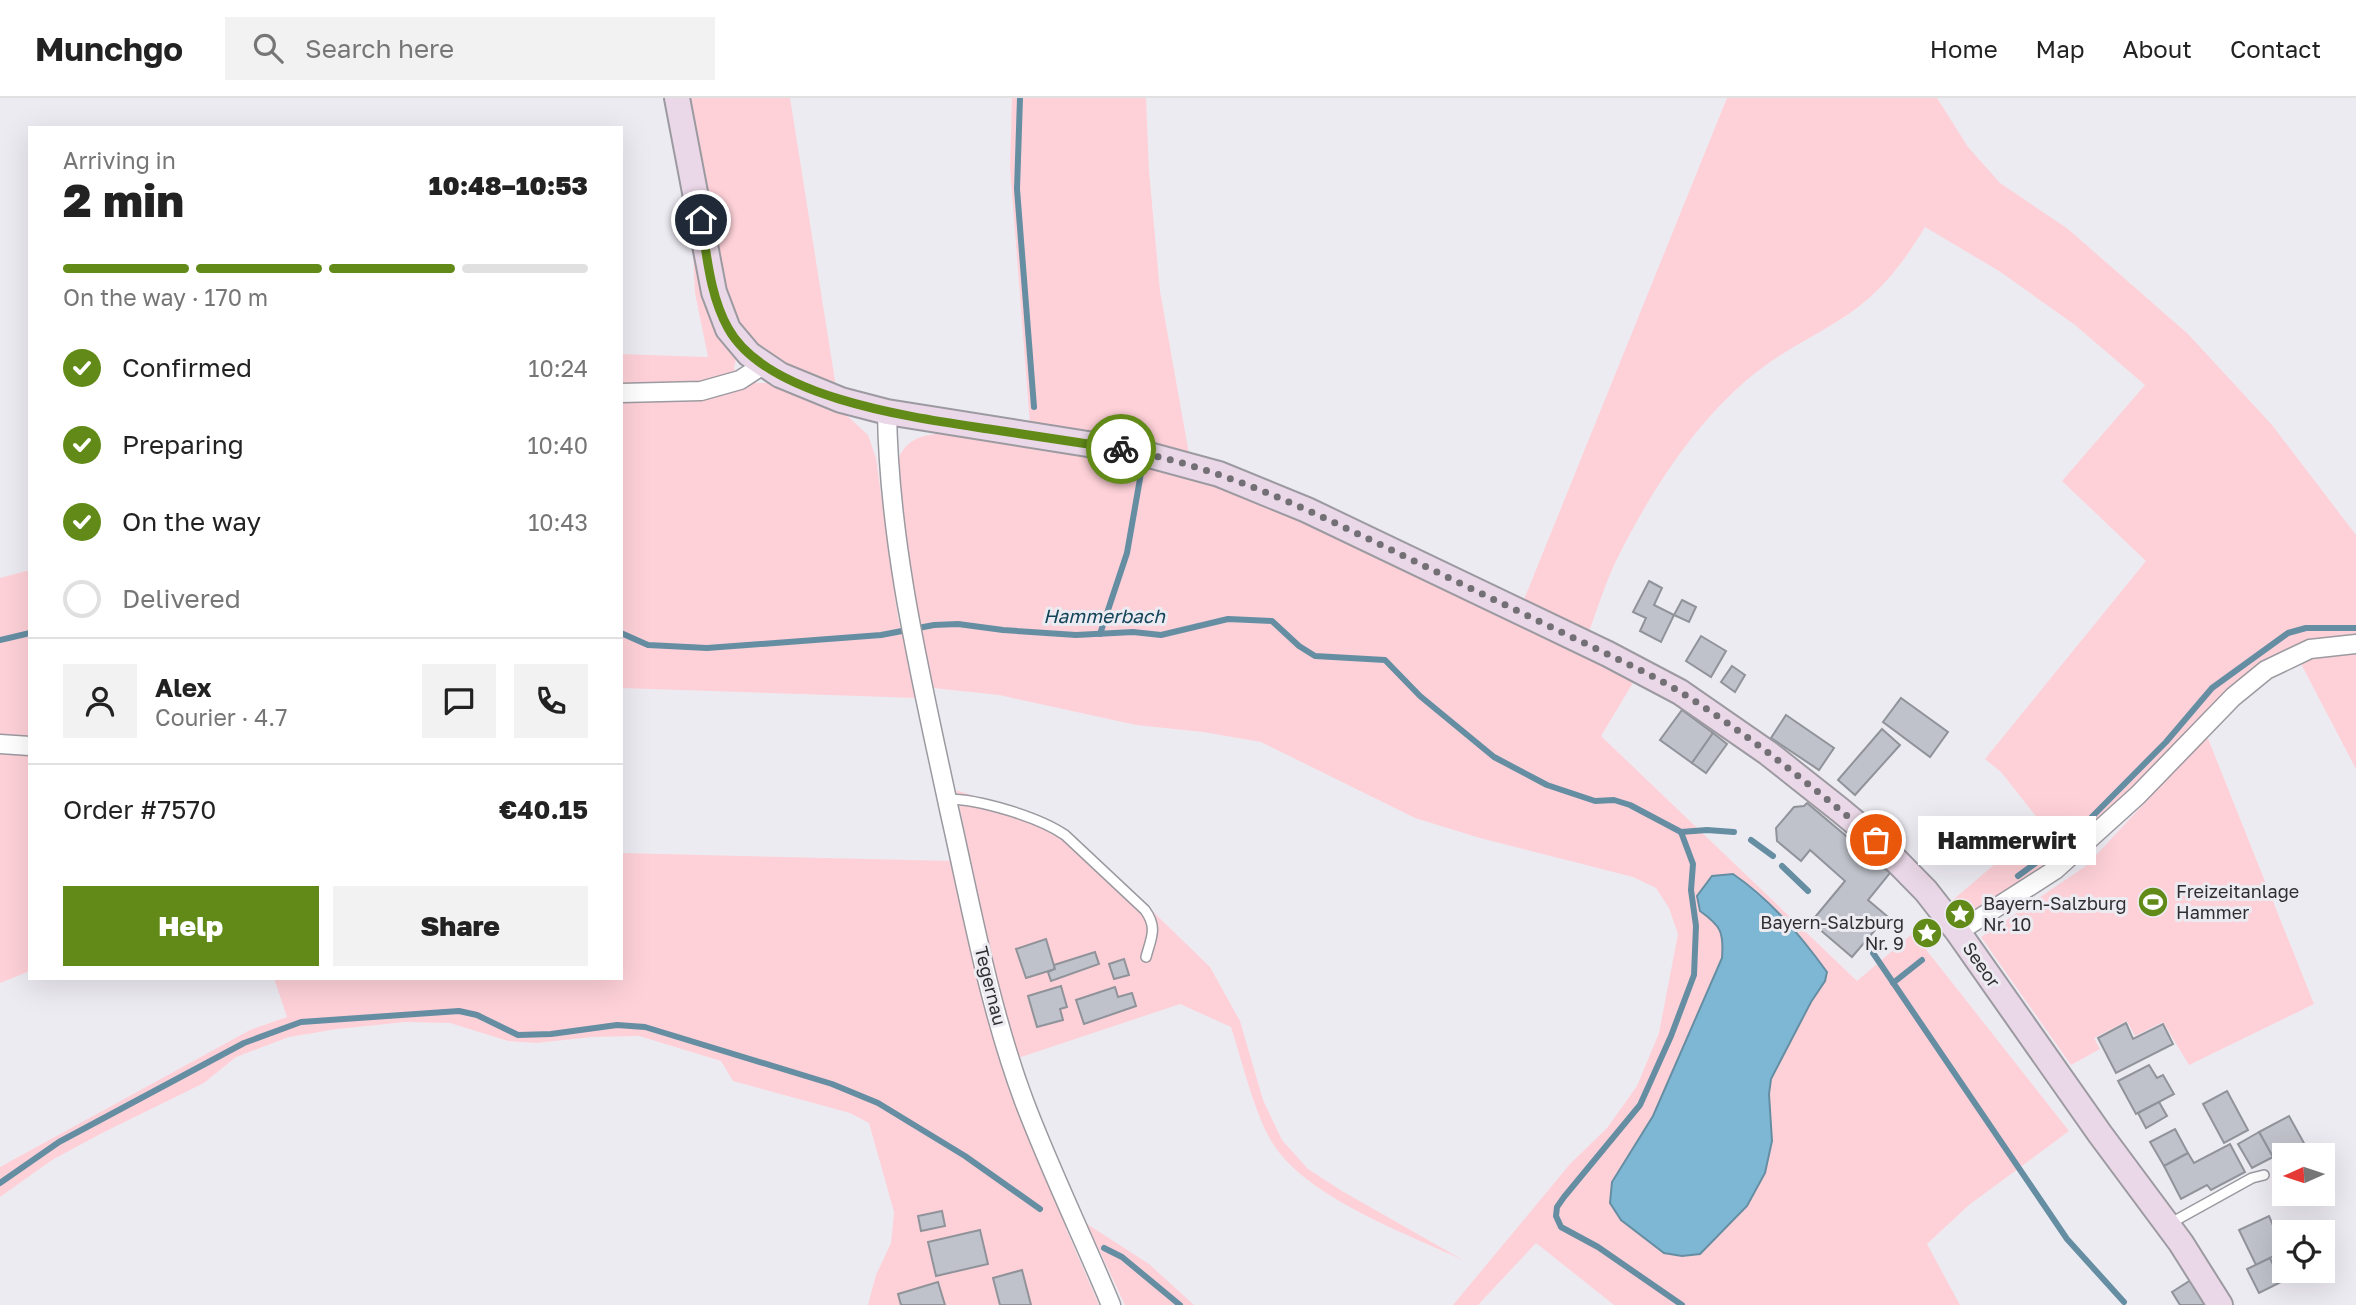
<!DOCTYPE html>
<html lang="en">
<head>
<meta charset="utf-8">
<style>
  body { margin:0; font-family:"Golos Text",sans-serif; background:#f2f2f2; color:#222; height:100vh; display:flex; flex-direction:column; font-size:26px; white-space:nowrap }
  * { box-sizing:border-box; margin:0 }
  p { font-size:23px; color:#767676 }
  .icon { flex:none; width:38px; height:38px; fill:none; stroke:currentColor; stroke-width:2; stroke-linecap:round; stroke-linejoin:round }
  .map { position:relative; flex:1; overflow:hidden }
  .panel { position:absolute; left:28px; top:28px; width:595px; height:854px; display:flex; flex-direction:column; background:#fff; border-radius:0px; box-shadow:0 7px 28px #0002 }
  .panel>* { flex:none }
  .needle { width:46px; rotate:267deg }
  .tools { position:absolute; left:2272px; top:1045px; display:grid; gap:14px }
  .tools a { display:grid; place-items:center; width:63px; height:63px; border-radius:0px; background:#fff; box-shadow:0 7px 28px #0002; font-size:35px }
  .pin { position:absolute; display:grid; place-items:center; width:60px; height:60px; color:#fff; margin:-30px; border:4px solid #fff; border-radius:50%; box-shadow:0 2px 7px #0007 }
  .courier { position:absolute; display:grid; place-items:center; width:70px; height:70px; margin:-35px; border:5px solid #618a18; border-radius:50%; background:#fff; color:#222; box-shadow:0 2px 9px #0007 }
  .bubble { position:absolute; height:49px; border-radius:0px; background:#fff; box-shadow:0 7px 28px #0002; font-size:23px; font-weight:800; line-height:49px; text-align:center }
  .summary em { font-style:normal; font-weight:800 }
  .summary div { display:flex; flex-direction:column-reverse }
  .summary { display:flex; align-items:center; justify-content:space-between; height:119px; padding:0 35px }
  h1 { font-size:46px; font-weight:800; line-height:52px }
  .bar { display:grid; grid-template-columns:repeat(4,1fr); gap:10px 7px; align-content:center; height:84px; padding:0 35px }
  .bar i { height:9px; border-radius:5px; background:#e0e0e0 }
  .bar .active { background:#618a18 }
  .bar p { grid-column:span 4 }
  .line { display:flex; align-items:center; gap:18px; padding:0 35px; border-top:2px solid #e0e0e0 }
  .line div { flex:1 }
  .round { display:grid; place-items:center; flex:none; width:74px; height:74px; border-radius:0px; background:#f2f2f2 }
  ol { padding:0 35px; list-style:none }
  li { display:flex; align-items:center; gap:21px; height:77px }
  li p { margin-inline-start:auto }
  li .icon { padding:7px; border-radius:50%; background:#618a18; color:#fff; stroke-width:4 }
  li:last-child { color:#767676 }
  li i { width:38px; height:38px; border:4px solid #e0e0e0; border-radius:50% }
  .cta { display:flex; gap:14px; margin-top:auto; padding:14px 35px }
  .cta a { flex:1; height:80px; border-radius:0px; background:#618a18; color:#fff; font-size:28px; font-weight:800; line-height:80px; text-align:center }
  .cta a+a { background:#f2f2f2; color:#222 }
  header { display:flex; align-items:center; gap:42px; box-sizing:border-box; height:98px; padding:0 35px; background:#fff; border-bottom:2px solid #e0e0e0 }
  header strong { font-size:33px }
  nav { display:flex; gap:38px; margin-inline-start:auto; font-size:24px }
  .search { width:490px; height:63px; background:#f2f2f2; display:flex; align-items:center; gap:18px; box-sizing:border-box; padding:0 24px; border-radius:0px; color:#767676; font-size:26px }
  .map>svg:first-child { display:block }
  .green { fill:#fed1d8; fill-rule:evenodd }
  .water { fill:#7eb7d4; stroke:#668ea3; stroke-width:2 }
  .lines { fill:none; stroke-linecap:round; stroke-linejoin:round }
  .stream { stroke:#668ea3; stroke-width:6 }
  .building { fill:#bfc2ca; stroke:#90939a; stroke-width:2 }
  .lane-casing { stroke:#9c9aa1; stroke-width:12 }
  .street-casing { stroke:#9c9aa1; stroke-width:21 }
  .secondary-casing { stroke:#9c9aa1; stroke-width:28 }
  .lane { stroke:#fff; stroke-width:9 }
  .street { stroke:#fff; stroke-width:18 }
  .secondary { stroke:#ead7e7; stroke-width:24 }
  .done { stroke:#727075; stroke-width:7; stroke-dasharray:0 12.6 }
  .route { stroke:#618a18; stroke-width:9 }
  .labels { text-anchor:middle; stroke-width:6; stroke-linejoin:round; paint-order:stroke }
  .poi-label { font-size:18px; fill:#2f2e31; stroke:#edebf2; text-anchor:start }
  .street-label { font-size:18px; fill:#2f2e31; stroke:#edebf2 }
  .water-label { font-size:19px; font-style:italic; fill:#144459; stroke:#edebf2 }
</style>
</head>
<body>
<header>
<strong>Munchgo</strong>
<div class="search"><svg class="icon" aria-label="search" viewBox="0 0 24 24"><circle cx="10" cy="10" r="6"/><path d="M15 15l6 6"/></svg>Search here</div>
<nav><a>Home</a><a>Map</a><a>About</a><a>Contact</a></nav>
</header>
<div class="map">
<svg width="2356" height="1207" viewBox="0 0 2356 1207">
  <rect width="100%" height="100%" fill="#edebf2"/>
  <g class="green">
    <path d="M685 0H790L836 289C787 274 757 255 729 210Z"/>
    <polygon points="1012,0 1146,0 1149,73 1160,193 1189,356 1030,327 1010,69"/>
    <path d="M1727 0H1937L1968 49 2000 85 2068 131 2188 236 2272 327 2356 437V541L2293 551 2065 755 1961 822 1948 806 2042 726 2001 674 1985 661 2146 463 2062 383 2145 287 2075 227 1999 173 1925 129C1909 155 1892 180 1869 200 1838 228 1796 244 1762 270 1700 316 1652 391 1618 459 1606 483 1598 509 1589 534L1523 504Z"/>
    <polygon points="693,156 717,230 736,260 734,271 756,285 774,285 841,312 868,337 876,360 898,520 917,600 621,590 621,256 708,259 695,195"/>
    <path d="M949 335 1170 370 1283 414 1637 578 1601 638 1857 883 1913 835 2069 1033 1969 1107 1927 1146 1960 1207H1614L1536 1145 1478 1207H1453L1570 1066 1607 1030 1637 988 1659 935 1678 836 1669 810 1656 790 1633 779 1480 740 1415 720 1261 644 1203 634 1136 627 999 597 933 590 908 477 897 364C906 339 924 336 949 335ZM1754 790 1796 833 1827 874 1825 883 1811 904 1771 981 1769 1013 1747 1108 1700 1156 1610 1105 1612 1084 1653 1018 1722 860C1724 834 1721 828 1700 813Z"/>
    <polygon points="30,472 30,643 0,640 0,480"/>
    <polygon points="2356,552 2356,671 2300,564 2311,558"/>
    <polygon points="2207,638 2314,906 2189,967 2163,924 2135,938 2127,923 2094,940 2100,951 2071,967 1981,839 2086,768"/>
    <polygon points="0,649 30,652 30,873 0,885"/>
    <path d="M956 692 1052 724 1077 740 1210 869 1240 923 1263 1002 1282 1042 1308 1071 1342 1093 1463 1162C1405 1135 1302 1098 1270 1041 1253 1010 1242 963 1231 929L1180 906 1018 960 998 892Z"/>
    <polygon points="621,755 953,763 1061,1108 1067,1133 1099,1207 868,1207 876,1177 891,1145 894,1114 869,1025 850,1015 733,983 721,963 639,938 592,939 536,945 508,943 450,925 405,924 337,931 289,939 236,959 204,985 104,1034 52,1062 0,1099 0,1069 250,932 287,919 274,880 621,880"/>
    <polygon points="1087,1126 1149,1166 1194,1207 1125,1207"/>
  </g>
  <path class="water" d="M1733 776C1771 802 1800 837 1827 874L1825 883 1811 904 1771 981 1769 996 1772 1043 1765 1075 1747 1108 1700 1156 1682 1158 1664 1155 1621 1122 1610 1105 1612 1084 1653 1018 1722 860C1724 834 1721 828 1700 813L1697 798 1712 778Z"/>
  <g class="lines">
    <g class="stream">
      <polyline points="1020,0 1017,91 1034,309"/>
      <polyline points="621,535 648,547 707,550 881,537 934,527 958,526 1003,532 1076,537 1133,534 1161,537 1228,521 1272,523 1299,548 1315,558 1385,562 1420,598 1494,659 1547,687 1595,703 1614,702 1630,707 1681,734 1707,732 1734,734"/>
      <polyline points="1100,536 1127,455 1141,375"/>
      <polyline points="0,542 30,535"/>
      <polyline points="1681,734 1693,766 1691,792 1696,828 1694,877 1671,938 1640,1007 1564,1099 1557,1109 1556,1118 1561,1129 1598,1149 1682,1207"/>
      <polyline points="1751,742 1773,758"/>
      <polyline points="1782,768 1808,793"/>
      <polyline points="2018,778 2075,736 2166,644 2212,590 2288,535 2306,530 2356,530"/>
      <polyline points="1873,855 2067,1141 2124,1204"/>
      <polyline points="1893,885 1922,862"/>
      <polyline points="0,1085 59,1044 244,945 301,924 459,913 477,917 518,937 551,936 617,927 645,929 832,986 878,1005 965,1058 1040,1111"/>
      <polyline points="1104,1150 1122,1159 1180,1207"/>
    </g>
  </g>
  <g class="building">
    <polygon points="1649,483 1662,490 1654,507 1674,517 1661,544 1640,533 1646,520 1633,514"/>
    <polygon points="1682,502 1696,509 1689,524 1674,517"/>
    <polygon points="1701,538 1726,553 1711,579 1686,563"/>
    <polygon points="1732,568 1745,577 1735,594 1721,584"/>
    <polygon points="1901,600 1948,634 1930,659 1883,624"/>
    <polygon points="1682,612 1713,635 1692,665 1660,642"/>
    <polygon points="1786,617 1834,650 1819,672 1771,640"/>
    <polygon points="1882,631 1900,647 1855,697 1838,682"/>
    <polygon points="1713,635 1727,646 1706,675 1692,665"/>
    <polygon points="1807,705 1890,775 1868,802 1887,818 1852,859 1811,824 1845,783 1810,752 1801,763 1777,743 1776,730 1794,709 1804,708"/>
    <polygon points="1046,841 1055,871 1026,880 1016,851"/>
    <polygon points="1095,854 1099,866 1051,883 1048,874 1055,871 1054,867"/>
    <polygon points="1124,861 1129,877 1114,881 1109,866"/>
    <polygon points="1061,888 1067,909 1060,911 1063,922 1037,929 1028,898"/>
    <polygon points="1115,889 1118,899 1132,895 1136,908 1084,926 1076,902"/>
    <polygon points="2126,925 2133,941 2163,926 2173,946 2116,975 2098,940"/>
    <polygon points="2149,967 2157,980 2163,977 2174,996 2136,1016 2118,983"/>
    <polygon points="2227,993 2248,1032 2224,1045 2203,1006"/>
    <polygon points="2159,1004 2167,1018 2146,1030 2138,1015"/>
    <polygon points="2289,1018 2310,1056 2284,1057 2284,1070 2280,1072 2259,1034"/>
    <polygon points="2175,1031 2188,1055 2164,1068 2150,1044"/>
    <polygon points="2259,1034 2273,1059 2252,1070 2238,1046"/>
    <polygon points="2230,1046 2245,1074 2211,1092 2207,1087 2181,1101 2164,1068 2188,1055 2194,1065"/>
    <polygon points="942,1113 945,1128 921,1133 918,1118"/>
    <polygon points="2269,1118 2284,1153 2256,1167 2239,1132"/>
    <polygon points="980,1132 988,1166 936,1178 928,1144"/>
    <polygon points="2270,1160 2281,1184 2259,1195 2247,1171"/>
    <polygon points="1022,1172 1031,1207 1000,1207 993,1180"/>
    <polygon points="2191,1182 2206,1207 2180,1207 2172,1194"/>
    <polygon points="938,1184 945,1207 901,1207 898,1196"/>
  </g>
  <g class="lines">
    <g class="lane-casing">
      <g id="lane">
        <path d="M947 701C979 701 1039 719 1065 737L1145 812C1158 830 1151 840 1146 859"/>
        <polyline points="2169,1126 2252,1080 2264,1077"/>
      </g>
    </g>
    <g class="street-casing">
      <g id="street">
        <polyline points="621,295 701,293 740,282 763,267"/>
        <path d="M887 314C889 449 921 579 949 711 971 808 989 909 1024 1003 1050 1072 1083 1139 1111 1207"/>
        <polyline points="0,646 30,648"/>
        <polyline points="1958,834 2055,772 2138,697 2233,599 2266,572 2310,551 2356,546"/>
      </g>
    </g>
    <g class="secondary-casing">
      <polyline id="secondary" points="677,0 714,194 728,231 749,256 780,277 841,302 887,314 1138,354 1219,376 1307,412 1608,556 1680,594 1768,655 1840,712 1876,742 1926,793 1958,834 2100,1036 2181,1145 2220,1207"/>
    </g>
    <use href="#lane" class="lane"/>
    <use href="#street" class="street"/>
    <use href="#secondary" class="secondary"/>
  </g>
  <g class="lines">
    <path class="done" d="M1121 351C1226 369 1321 418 1416 464 1470 490 1524 516 1578 542 1613 559 1649 575 1682 595 1751 638 1814 690 1876 742"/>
    <path class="route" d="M701 122C707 158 710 198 728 230 767 301 916 320 989 331 1033 338 1077 344 1121 351"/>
  </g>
  <defs>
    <g id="stadium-disc" transform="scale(1.575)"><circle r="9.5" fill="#618a18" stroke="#edebf2"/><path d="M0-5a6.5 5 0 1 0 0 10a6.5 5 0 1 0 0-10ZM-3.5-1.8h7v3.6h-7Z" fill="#fff"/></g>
    <g id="sight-disc" transform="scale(1.575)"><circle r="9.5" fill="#618a18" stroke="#edebf2"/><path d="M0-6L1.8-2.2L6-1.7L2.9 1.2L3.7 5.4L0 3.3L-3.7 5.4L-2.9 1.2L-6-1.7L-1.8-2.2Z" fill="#fff"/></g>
  </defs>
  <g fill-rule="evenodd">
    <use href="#stadium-disc" x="2153" y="804"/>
    <use href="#sight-disc" x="1960" y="816"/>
    <use href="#sight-disc" x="1927" y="835"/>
  </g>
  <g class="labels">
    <g class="poi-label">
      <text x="2176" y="800">Freizeitanlage<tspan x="2176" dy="21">Hammer</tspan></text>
      <text x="1983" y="812">Bayern-Salzburg<tspan x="1983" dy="21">Nr. 10</tspan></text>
      <text x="1904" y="831" text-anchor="end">Bayern-Salzburg<tspan x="1904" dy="21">Nr. 9</tspan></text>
    </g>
    <g class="street-label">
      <text transform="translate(1981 867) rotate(55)" y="6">Seeor</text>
      <text transform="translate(990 888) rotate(76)" y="6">Tegernau</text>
    </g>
    <g class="water-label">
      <text x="1104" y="525">Hammerbach</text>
    </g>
  </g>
</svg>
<div class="tools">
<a><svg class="needle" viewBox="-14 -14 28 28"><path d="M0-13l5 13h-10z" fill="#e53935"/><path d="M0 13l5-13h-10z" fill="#767676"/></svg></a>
<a><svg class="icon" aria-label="locate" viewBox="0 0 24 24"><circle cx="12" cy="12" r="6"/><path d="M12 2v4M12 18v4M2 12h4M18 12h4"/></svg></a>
</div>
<div class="pin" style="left:1876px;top:742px;background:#ea580c"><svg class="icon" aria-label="bag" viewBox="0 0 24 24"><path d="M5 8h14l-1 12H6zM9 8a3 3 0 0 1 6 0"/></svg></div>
<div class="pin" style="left:701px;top:122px;background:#1f2937"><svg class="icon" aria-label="home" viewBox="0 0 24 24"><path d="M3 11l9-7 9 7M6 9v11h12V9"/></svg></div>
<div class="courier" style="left:1121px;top:351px"><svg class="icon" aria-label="bike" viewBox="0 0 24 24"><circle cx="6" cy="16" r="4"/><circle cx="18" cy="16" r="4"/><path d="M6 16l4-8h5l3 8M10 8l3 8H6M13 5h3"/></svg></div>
<div class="bubble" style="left:1918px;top:718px;width:178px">Hammerwirt</div>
<section class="panel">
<div class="summary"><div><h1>2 min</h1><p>Arriving in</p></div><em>10:48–10:53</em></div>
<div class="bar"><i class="active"></i><i class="active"></i><i class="active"></i><i></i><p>On the way · 170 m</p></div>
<ol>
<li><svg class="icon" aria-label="check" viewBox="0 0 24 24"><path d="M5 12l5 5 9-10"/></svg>Confirmed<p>10:24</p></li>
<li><svg class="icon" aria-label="check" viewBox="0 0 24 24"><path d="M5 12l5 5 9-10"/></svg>Preparing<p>10:40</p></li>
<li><svg class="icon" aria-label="check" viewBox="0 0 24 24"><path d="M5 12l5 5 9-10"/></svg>On the way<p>10:43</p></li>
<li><i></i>Delivered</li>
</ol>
<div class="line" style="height:126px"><a class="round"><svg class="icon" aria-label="person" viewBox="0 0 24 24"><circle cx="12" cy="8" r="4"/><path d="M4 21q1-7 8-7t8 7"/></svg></a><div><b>Alex</b><p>Courier · 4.7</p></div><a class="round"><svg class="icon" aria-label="chat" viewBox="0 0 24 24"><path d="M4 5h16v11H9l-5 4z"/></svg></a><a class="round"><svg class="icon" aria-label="phone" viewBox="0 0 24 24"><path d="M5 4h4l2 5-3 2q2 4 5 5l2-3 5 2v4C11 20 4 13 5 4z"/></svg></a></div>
<div class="line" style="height:91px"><div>Order #7570</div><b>€40.15</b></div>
<div class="cta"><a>Help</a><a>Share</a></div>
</section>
</div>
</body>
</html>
